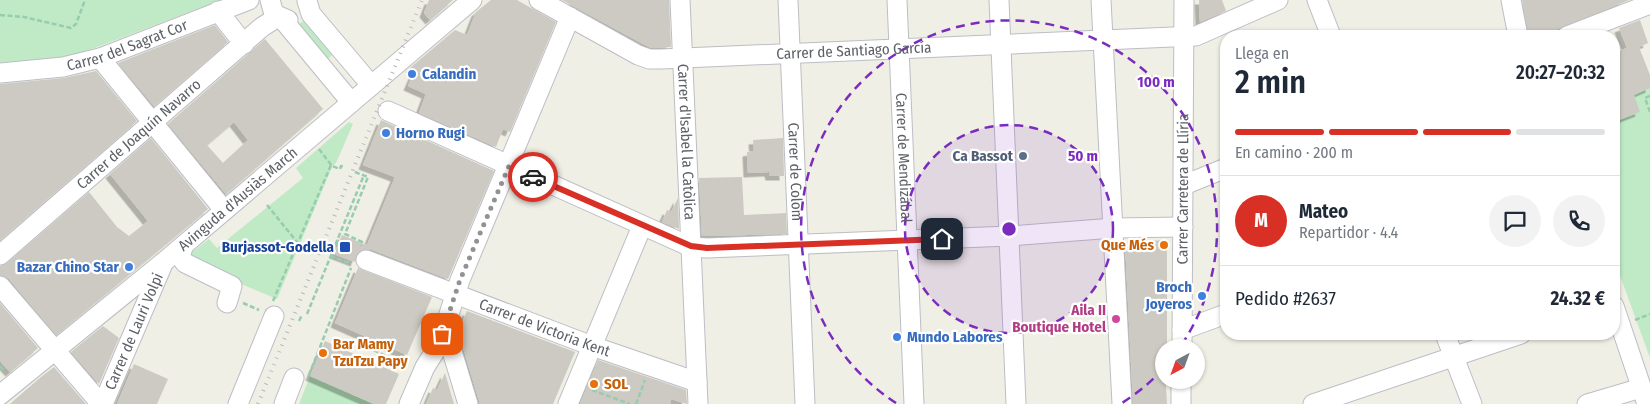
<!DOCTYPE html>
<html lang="es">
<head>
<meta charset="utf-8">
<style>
  body { margin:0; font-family:"Fira Sans Condensed",sans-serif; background:#f2f2f3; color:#1f2937; height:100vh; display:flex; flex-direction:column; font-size:19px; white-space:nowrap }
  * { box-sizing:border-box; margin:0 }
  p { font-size:16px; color:#747a83 }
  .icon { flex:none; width:28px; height:28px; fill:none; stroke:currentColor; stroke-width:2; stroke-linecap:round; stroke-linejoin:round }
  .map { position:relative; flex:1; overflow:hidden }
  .side { position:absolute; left:1220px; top:30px; width:400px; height:310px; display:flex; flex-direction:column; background:#fff; border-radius:20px; box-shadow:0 1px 4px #0004 }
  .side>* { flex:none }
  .needle { width:32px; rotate:221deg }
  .tools { position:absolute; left:1155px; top:339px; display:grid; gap:10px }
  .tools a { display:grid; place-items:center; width:50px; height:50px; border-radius:50%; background:#fff; box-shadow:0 1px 4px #0004; font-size:25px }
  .pin { position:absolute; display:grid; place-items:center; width:42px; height:42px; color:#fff; margin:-21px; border-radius:10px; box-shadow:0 2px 8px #0006 }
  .courier { position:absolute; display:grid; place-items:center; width:50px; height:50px; margin:-25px; border:4px solid #d93025; border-radius:50%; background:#fff; color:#222; box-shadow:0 1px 6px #0007 }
  .headline em { font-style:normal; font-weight:600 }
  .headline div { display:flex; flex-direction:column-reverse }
  .headline { display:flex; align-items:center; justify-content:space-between; height:85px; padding:0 15px }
  h1 { font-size:32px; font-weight:600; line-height:38px }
  .bar { display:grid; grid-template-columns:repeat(4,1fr); gap:8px 5px; align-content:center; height:60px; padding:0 15px }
  .bar i { height:6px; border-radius:4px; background:#e0e1e3 }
  .bar .selected { background:#d93025 }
  .bar p { grid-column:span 4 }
  .line { display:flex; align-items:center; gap:12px; padding:0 15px; border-top:1px solid #e0e1e3 }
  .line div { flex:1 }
  .round { display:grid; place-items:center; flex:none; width:52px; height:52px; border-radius:26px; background:#f2f2f3 }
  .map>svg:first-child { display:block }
  .green { fill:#bfeac5 }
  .building { fill:#cccac2; fill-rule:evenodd; filter:url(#shadow) }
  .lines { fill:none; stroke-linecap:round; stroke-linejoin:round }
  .minor-casing { stroke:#bcbec5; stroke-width:21 }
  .path { stroke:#97ccae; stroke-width:2.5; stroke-dasharray:5 2.5; stroke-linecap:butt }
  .minor { stroke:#fff; stroke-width:19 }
  .rail { stroke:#b8b9ba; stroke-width:4; stroke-dasharray:1 6; stroke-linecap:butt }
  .done { stroke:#909293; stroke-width:5; stroke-dasharray:0 9 }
  .route { stroke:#d93025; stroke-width:6 }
  .ring { fill:none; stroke:#7b2cbf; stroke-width:2.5; stroke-dasharray:9 6 }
  .shop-dot { fill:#3f7fe0; stroke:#fff; stroke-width:2 }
  .service-dot { fill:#5c6f8a; stroke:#fff; stroke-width:2 }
  .food-dot { fill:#e8710a; stroke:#fff; stroke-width:2 }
  .transit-dot { fill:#1a4fb4; stroke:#fff; stroke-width:2 }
  .hotel-dot { fill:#d1479c; stroke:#fff; stroke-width:2 }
  .labels { text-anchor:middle; stroke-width:4.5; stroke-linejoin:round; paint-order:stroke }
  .street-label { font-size:15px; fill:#5d6067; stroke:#fff }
  .shop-label { font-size:15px; font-weight:bold; fill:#366cbe; stroke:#fff; text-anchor:start }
  .service-label { font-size:15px; font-weight:bold; fill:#4e5e75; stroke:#fff; text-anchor:end }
  .food-label { font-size:15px; font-weight:bold; fill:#c56008; stroke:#fff; text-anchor:start }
  .transit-label { font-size:15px; font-weight:bold; fill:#164399; stroke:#fff; text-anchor:end }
  .hotel-label { font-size:15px; font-weight:bold; fill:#b23c85; stroke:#fff; text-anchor:end }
  .centre { fill:#7b2cbf; stroke:#fff; stroke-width:2.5 }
  .ring-label { font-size:15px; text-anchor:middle; font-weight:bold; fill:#7b2cbf; stroke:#fff; stroke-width:4.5; stroke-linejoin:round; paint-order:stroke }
</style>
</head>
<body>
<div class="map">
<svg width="1650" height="404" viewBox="0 0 1650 404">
  <defs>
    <filter id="shadow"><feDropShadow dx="-4.5" dy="4.5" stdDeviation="0" flood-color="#0004"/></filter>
  </defs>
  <rect width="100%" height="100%" fill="#f0efe5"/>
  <g class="green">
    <polygon points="0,0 221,0 84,52 65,57 0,63"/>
    <polygon points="305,20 333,54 328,59 300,25 300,23"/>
    <polygon points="1650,88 1650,358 1614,259 1614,102"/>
    <polygon points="349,122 353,124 336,163 332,167 277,299 193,264 191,253 209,239 217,248 303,178 296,168"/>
    <polygon points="310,376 374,404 299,404"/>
  </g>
  <g class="building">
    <polygon points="429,0 453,0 430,20 424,13"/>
    <polygon points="491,0 517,0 556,22 510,132 503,129 496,147 419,113 426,94 408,86 415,70 410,68 455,30 467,35 476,12"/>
    <polygon points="562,0 669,0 671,47 651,48 645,45"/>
    <polygon points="1199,0 1222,0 1226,11 1200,22"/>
    <polygon points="1522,0 1629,0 1541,36 1529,36"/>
    <polygon points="1640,20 1648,43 1639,47 1650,75 1650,88 1634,95 1640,112 1614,122 1614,53 1627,48 1619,28"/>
    <polygon points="215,25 228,42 154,106 118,63"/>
    <path d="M265 39 323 109 226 194 168 124ZM234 122 248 140 223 163 207 145Z"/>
    <polygon points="96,71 137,121 0,240 0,84 64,78"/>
    <polygon points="381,120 494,171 448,279 370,249 359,252 355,262 334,254 342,235 367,245 395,177 363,165"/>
    <polygon points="151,138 208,209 56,335 9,279 0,275 0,266 7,263 89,192 117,227 129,236 148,221 110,174"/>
    <polygon points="783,138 784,176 770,176 769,172 748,173 747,152 754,151 753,140"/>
    <polygon points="742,177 744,215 786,213 787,234 702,236 699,178"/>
    <polygon points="678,198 679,229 662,222 667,210 671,212"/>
    <polygon points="1167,240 1167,348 1164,348 1167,404 1133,404 1125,242"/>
    <polygon points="358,268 432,297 407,355 335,323"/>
    <polygon points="0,303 38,348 10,372 0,361"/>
    <polygon points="467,311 575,352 553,404 480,404 458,331"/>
    <polygon points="103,326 119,338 99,384 71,352"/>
    <polygon points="325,341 399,374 386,404 374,404 310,376"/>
    <polygon points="598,360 686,390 687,404 671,399 670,404 580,404"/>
    <polygon points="134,364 168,379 157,404 117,404"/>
    <polygon points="54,367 86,404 10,404 41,377"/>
    <polygon points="445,373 454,404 426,404 433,388 437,390"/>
  </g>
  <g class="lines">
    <g class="minor-casing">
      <g id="minor">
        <polyline points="270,0 274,14 288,20"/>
        <path id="s1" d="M539 0 638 55 649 59H661L1196 36 1278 0"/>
        <path id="s2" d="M680 0 698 404"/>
        <path id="s3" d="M788 0 805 404"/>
        <path id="s4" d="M897 0 914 404"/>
        <polyline points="999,0 1016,404"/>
        <polyline points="1101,0 1122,404"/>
        <polyline points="1317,0 1331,36"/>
        <polyline points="1511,0 1518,36"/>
        <polyline points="307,1 311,14 371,85"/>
        <polyline points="218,11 244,44"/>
        <polyline points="283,20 351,102"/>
        <polyline points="1567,36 1650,4"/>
        <polyline points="100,58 224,210"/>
        <path id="s5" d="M0 73 63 67 100 58 249 0"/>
        <polyline points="388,111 691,247 707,248 1010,236 1114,228 1183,227"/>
        <polyline points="1184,185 1226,168"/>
        <polyline points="184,245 180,256 185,263 232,286 227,303"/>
        <path id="s6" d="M0 255 262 27 278 17"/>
        <path id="s7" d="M366 260 592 346 697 382"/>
        <polyline points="0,286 101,404"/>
        <polyline points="1614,306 1647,404"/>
        <polyline points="446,325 448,338 468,404"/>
        <polyline points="1182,330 1226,314"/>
        <polyline points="1445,334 1472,404"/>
        <path id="s8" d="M1182 348 1184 0"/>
        <path id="s9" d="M0 395 165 261 472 0"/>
        <path id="s10" d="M103 404 162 266"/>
        <polyline points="238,404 274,316"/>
        <polyline points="284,404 294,378"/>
        <polyline points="409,404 425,367 439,345 460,280 570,17"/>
        <polyline points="568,404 642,226"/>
        <polyline points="1181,404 1181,380"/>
        <polyline points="1313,404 1521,334"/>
        <polyline points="1587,404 1641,388"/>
      </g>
    </g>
    <g class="path">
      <polyline points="0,15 24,17 71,28 76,24 85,0"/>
      <polyline points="1650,96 1645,98 1650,112"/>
      <polyline points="319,149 332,166 340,169 341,166 344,167"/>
      <polyline points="355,172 368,177 345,234 362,242 361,246"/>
      <polyline points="267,205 297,242"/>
      <polyline points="330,256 350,263"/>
      <polyline points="273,301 331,165"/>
      <polyline points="243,303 259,310"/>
      <polyline points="307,314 364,175"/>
      <polyline points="1635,320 1650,314"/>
      <polyline points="299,321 302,315"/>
      <polyline points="367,347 403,364"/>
      <polyline points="0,366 5,372"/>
      <polyline points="309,375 351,268"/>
      <polyline points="592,390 630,404"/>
      <polyline points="636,404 645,380"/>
    </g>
    <use href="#minor" class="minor"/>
    <polyline class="rail" points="258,404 422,0"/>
  </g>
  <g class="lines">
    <polyline class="done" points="442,334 460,280 509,166 533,177"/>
    <polyline class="route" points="533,177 691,246 707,248 942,239"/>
  </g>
  <circle cx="1009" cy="229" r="104" fill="#7b2cbf" fill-opacity=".12"/>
  <g class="ring">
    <circle cx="1009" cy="229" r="104"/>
    <path d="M1164 368A208 208 0 0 1 1122 403M896 403A208 208 0 1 1 1180 347"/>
  </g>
  <g class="shop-dot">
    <circle cx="412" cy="74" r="5"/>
    <circle cx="386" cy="133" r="5"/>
    <circle cx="129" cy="267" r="5"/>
    <circle cx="1202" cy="296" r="5"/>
    <circle cx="897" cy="337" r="5"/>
  </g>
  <circle class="service-dot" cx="1023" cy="156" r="5"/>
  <g class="food-dot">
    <circle cx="1164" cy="245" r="5"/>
    <circle cx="323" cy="353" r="5"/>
    <circle cx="594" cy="384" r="5"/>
  </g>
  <rect class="transit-dot" x="339" y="241" width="12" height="12" rx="2.5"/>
  <circle class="hotel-dot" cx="1116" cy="319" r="5"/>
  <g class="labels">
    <g class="street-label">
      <text dy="5" stroke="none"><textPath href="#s5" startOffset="131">Carrer del Sagrat Cor</textPath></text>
      <text dy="5" stroke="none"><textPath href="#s1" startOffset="330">Carrer de Santiago García</textPath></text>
      <text dy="5" stroke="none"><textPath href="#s6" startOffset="184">Carrer de Joaquín Navarro</textPath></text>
      <text dy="5" stroke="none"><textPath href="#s2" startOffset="142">Carrer d'Isabel la Catòlica</textPath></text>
      <text dy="5" stroke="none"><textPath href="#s4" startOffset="158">Carrer de Mendizábal</textPath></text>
      <text dy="5" stroke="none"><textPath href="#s3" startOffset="172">Carrer de Colom</textPath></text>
      <text dy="5" stroke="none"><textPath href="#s8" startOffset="159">Carrer Carretera de Llíria</textPath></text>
      <text dy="5" stroke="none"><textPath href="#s9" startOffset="308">Avinguda d'Ausiàs March</textPath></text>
      <text dy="5" stroke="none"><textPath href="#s7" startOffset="191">Carrer de Victoria Kent</textPath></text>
      <text dy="5" stroke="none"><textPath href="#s10" startOffset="79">Carrer de Lauri Volpi</textPath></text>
    </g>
    <g class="shop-label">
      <text x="422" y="79">Calandin</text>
      <text x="396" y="138">Horno Rugi</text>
      <text x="119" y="272" text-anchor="end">Bazar Chino Star</text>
      <text x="1192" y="292" text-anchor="end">Broch<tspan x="1192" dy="17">Joyeros</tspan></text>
      <text x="907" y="342">Mundo Labores</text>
    </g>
    <g class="service-label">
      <text x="1013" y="161">Ca Bassot</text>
    </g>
    <g class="food-label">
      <text x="1154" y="250" text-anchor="end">Que Més</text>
      <text x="333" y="349">Bar Mamy<tspan x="333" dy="17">TzuTzu Papy</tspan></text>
      <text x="604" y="389">SOL</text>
    </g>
    <g class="transit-label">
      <text x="334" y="252">Burjassot-Godella</text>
    </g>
    <g class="hotel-label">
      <text x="1106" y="315">Aila II<tspan x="1106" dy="17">Boutique Hotel</tspan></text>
    </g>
  </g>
  <circle cx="1009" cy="229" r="8" class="centre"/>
  <g class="ring-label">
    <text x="1156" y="87">100 m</text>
    <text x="1083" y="161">50 m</text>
  </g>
</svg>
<div class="tools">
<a><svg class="needle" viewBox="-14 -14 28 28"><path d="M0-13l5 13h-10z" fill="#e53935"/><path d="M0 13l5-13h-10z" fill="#747a83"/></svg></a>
</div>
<div class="pin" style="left:442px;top:334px;background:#ea580c"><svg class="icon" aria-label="bag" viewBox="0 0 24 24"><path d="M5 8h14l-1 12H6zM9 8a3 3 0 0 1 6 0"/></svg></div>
<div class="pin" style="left:942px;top:239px;background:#1f2937"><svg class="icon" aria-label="home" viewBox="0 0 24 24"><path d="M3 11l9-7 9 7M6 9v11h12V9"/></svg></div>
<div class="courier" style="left:533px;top:177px"><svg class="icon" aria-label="car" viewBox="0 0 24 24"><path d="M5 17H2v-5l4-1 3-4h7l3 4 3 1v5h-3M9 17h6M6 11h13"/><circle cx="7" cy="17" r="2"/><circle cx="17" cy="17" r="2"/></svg></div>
<section class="side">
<div class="headline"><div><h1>2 min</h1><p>Llega en</p></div><em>20:27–20:32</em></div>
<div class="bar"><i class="selected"></i><i class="selected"></i><i class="selected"></i><i></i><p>En camino · 200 m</p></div>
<div class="line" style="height:90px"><b class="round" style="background:#d93025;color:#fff">M</b><div><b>Mateo</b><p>Repartidor · 4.4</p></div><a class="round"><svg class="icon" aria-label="chat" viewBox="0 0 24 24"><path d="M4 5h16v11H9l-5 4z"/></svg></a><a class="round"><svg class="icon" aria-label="phone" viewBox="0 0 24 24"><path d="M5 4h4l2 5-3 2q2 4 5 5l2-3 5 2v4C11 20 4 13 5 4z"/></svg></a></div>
<div class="line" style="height:65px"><div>Pedido #2637</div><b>24.32 €</b></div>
</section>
</div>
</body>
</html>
